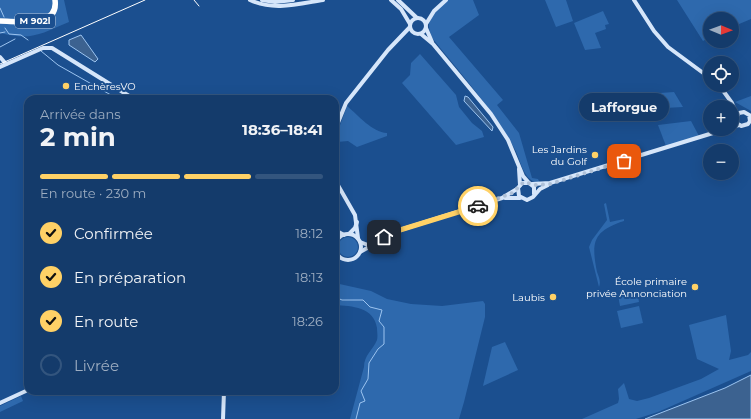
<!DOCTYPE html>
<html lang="fr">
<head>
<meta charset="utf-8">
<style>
  body { margin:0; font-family:Montserrat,sans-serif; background:#1d4271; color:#f1f3f6; height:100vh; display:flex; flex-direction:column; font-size:15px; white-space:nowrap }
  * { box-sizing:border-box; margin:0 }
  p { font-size:13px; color:#9dadc1 }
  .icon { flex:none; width:22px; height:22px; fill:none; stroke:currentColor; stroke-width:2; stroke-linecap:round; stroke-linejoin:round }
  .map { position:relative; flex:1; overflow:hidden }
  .drawer { position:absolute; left:24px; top:95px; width:315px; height:300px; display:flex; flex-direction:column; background:#143b6b; border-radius:12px; box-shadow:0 4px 16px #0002,0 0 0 1px #33557e }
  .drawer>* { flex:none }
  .needle { width:26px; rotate:91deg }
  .buttons { position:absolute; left:703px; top:12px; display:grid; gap:8px }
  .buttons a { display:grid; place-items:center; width:36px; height:36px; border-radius:50%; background:#143b6b; box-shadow:0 4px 16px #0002,0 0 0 1px #33557e; font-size:20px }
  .pin { position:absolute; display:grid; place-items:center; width:34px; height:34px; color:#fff; margin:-17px; border-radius:8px; box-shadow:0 2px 6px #0006 }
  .courier { position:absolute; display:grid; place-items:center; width:40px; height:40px; margin:-20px; border:3px solid #ffd166; border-radius:50%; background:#fff; color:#222; box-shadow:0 1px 5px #0007 }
  .bubble { position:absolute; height:28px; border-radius:14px; background:#143b6b; box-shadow:0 4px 16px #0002,0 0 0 1px #33557e; font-size:13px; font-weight:700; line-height:28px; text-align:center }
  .head em { font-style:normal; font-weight:700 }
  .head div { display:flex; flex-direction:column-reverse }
  .head { display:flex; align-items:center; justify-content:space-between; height:68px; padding:0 16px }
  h1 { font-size:26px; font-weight:700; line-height:30px }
  .bar { display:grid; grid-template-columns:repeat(4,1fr); gap:6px 4px; align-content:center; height:48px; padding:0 16px }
  .bar i { height:5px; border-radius:3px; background:#33557e }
  .bar .selected { background:#ffd166 }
  .bar p { grid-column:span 4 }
  ol { padding:0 16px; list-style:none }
  li { display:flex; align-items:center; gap:12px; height:44px }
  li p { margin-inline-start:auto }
  li .icon { padding:4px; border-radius:50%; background:#ffd166; color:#111; stroke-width:4 }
  li:last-child { color:#9dadc1 }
  li i { width:22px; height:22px; border:2px solid #33557e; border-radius:50% }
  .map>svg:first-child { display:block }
  .green { fill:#2e69ad }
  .water { fill:#3c6290; stroke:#9cc4f0 }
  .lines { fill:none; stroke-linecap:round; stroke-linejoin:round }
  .stream { stroke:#9cc4f0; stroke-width:1 }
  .secondary { stroke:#d6e6fa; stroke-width:4 }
  .highway { stroke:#fff; stroke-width:5.5 }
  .tram { stroke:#fff; stroke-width:1 }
  .done { stroke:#afc1d8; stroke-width:4; stroke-dasharray:0 7.2 }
  .route { stroke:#ffd166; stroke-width:5 }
  .poi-dot { fill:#ffd166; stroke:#1b4f8f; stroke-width:1.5 }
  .labels { text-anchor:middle; stroke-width:4; stroke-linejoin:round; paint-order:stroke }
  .shield { fill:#1b4f8f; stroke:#bbcadd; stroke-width:1 }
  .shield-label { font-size:9px; font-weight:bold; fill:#fff }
  .poi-label { font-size:10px; fill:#fff; stroke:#1b4f8f; text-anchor:end }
</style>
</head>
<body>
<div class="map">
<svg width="751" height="419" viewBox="0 0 751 419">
  <rect width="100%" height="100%" fill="#1b4f8f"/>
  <g class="green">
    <path d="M0 0H64L69 22C40 34 32 41 0 33Z"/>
    <path d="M448 0H473L479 15 449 37 503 100 497 105 519 133 532 178 538 179 540 183C522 182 521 158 513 146 491 107 461 74 433 39 423 20 433 13 448 0Z"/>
    <polygon points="545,0 566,0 573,21 556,27"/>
    <polygon points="677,0 751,0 751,19 732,27 732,19 710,19 710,37 703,41"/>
    <polygon points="603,11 609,24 605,25 606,29 595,33 601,48 585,50 574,23"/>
    <polygon points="420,54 456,95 459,107 472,123 482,131 484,137 456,145 402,83 410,75 411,63"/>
    <polygon points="674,92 683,107 593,112 590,98"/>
    <polygon points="751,96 751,111 735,102"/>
    <path d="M347 106C359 116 372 132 387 133V136L357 147 348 141 337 142 335 139Z"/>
    <polygon points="691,121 699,136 666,146 658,125"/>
    <path d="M606 203 610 222 624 219V221C593 231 591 242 597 272 599 277 601 282 599 287L589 247 592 240 607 220 604 204Z"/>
    <circle cx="348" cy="247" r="10"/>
    <path d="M335 283 371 291 387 299 411 304 442 306 483 301 485 304V317L464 402 459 419H350L364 367C364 355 373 350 377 340 378 337 377 331 377 328 374 307 352 306 335 305Z"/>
    <polygon points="637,291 639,302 620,306 618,295"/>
    <polygon points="639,306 643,323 621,328 617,311"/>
    <polygon points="726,315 731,351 729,360 748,355 751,352 751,371 658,412 636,419 582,419 618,403 619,399 618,389 624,383 629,399 637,401 649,398 701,379 719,369 697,359 689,325"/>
    <polygon points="505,342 518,370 483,386 492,347"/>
    <polygon points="21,396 23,401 0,412 0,406"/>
  </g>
  <g class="water">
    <polygon points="81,35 98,59 95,62 69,45 69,40"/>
    <polygon points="465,96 468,97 493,127 492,131 464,101"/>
    <polygon points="751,375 751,419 645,419 725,388"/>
  </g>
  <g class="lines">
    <g class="stream">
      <polyline points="0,8 4,17"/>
      <polyline points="5,28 9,34 21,35 28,40"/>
      <polyline points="0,33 5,32"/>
      <polyline points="0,47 15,39"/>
      <polyline points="41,51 58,65 118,99"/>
      <polyline points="335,297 342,300 363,300 370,307 382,310 379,321 384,327 384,344 378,349 369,363 368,379 361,391 365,401 360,403 356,419"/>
    </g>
    <g class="secondary">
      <path d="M250 0C273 11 298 4 323 0"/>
      <polyline points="262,0 275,2 293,0"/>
      <polyline points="391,0 401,9 410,24"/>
      <polyline points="398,0 417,18"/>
      <polyline points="634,0 654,31 668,47 710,78"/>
      <circle cx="418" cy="26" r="8"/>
      <polyline points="426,24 434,11 446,0"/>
      <polyline points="426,28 432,42"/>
      <polyline points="421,34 433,44 491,114 508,140 523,176 529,183"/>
      <polyline points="0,57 6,64"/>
      <polyline points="0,67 43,48 52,48 134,99"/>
      <polyline points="719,85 732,103 737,115"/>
      <polyline points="749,115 750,121 748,124 741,126 737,123 736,118 739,113 744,112 751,116"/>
      <polyline points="732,127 739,125"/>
      <polyline points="335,130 346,103 388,50 410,27"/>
      <polyline points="519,169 520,185"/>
      <polyline points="335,180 355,215 358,238"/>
      <polyline points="532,184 550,183 726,129"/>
      <polyline points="534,194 534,187 529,183 522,183 518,188 519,196 527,200 533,197 540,189 548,185"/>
      <polyline points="505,198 520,198"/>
      <polyline points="335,230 344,235"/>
      <polyline points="349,234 355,228 357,222"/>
      <circle cx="348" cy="247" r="13"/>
      <polyline points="360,242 368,245 373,244"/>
      <polyline points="360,252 400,230 502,198 517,189"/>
      <polyline points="0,403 28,390"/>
      <polyline points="223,419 224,391"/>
    </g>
    <path class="highway" d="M0 21C18 21 59 29 55 0"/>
    <g class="tram">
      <polyline points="194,0 199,6"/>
      <polyline points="0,64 145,0"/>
    </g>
  </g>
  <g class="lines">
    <polyline class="done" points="478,206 512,193 524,182 536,185 550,184 624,161"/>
    <polyline class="route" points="384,237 400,230 478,206"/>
  </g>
  <g class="poi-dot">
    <circle cx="66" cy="86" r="4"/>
    <circle cx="595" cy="155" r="4"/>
    <circle cx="695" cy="287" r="4"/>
    <circle cx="553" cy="297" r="4"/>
  </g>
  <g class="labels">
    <rect class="shield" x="15" y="14" width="40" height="14" rx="3"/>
    <g class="shield-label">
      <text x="35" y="24">M 902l</text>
    </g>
    <g class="poi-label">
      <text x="74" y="90" text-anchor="start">EnchèresVO</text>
      <text x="587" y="153">Les Jardins<tspan x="587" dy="12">du Golf</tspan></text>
      <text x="687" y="285">École primaire<tspan x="687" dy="12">privée Annonciation</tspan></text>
      <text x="545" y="301">Laubis</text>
    </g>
  </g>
</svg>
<div class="buttons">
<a><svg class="needle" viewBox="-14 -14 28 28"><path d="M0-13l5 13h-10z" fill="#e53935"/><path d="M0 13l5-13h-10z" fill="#9dadc1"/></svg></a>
<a><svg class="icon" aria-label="locate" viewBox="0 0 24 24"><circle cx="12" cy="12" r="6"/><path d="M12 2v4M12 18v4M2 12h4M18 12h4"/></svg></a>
<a>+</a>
<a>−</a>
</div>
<div class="pin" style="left:624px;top:161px;background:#ea580c"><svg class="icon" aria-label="bag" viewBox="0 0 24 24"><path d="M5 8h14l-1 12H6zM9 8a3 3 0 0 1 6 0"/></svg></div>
<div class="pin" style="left:384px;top:237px;background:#1f2937"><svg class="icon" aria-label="home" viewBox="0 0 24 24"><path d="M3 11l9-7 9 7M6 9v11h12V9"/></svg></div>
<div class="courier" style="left:478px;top:206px"><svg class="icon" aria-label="car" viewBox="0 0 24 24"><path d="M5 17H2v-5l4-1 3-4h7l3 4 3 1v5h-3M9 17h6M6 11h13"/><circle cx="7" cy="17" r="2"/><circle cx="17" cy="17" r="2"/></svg></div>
<div class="bubble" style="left:579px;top:93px;width:90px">Lafforgue</div>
<section class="drawer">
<div class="head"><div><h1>2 min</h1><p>Arrivée dans</p></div><em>18:36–18:41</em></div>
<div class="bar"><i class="selected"></i><i class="selected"></i><i class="selected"></i><i></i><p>En route · 230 m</p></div>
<ol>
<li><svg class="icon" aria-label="check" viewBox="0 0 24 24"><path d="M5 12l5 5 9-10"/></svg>Confirmée<p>18:12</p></li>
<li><svg class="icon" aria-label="check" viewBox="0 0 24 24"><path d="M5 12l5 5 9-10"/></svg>En préparation<p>18:13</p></li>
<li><svg class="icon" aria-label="check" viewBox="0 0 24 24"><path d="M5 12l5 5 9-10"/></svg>En route<p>18:26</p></li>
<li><i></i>Livrée</li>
</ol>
</section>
</div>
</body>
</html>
